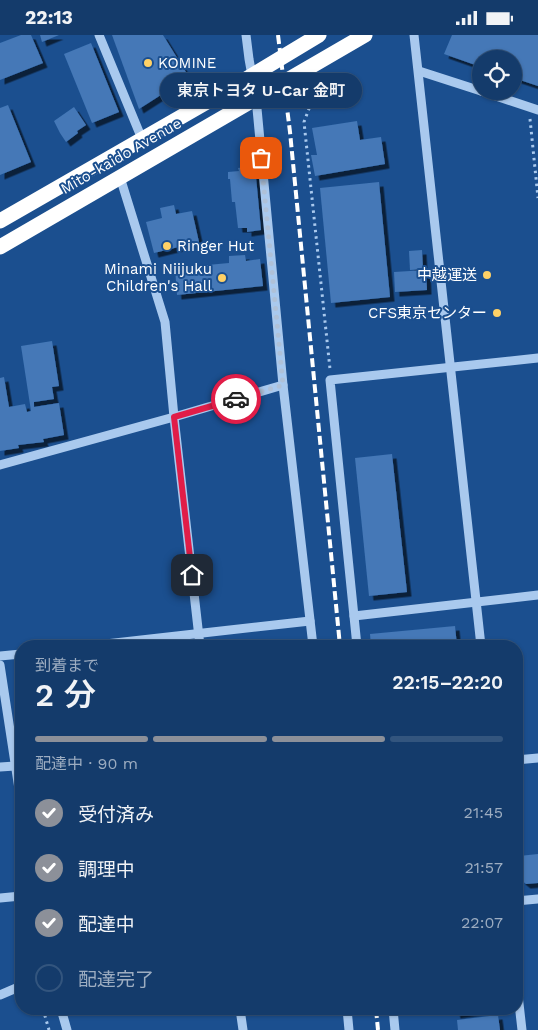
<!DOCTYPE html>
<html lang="ja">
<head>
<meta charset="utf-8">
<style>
  body { margin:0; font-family:"Work Sans","Noto Sans JP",sans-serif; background:#214673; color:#f1f3f6; height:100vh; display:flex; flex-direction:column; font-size:19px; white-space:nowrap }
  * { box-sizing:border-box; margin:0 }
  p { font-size:16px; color:#9dadc1 }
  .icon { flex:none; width:28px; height:28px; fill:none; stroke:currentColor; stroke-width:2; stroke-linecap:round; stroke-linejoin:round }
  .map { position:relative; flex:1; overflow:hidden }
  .side { position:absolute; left:15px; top:605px; width:508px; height:375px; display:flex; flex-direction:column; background:#143b6b; border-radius:20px; box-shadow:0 1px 4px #0004,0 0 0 1px #33557e }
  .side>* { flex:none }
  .fabs { position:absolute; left:472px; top:15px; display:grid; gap:10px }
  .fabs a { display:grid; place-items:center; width:50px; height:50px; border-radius:50%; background:#143b6b; box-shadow:0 1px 4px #0004,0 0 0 1px #33557e; font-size:25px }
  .pin { position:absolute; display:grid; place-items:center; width:42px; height:42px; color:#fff; margin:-21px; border-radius:10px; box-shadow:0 2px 8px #0006 }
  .courier { position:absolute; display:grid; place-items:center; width:50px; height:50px; margin:-25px; border:4px solid #e11d48; border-radius:50%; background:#fff; color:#222; box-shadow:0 1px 6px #0007 }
  .bubble { position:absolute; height:35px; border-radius:18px; background:#143b6b; box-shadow:0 1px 4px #0004,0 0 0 1px #33557e; font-size:16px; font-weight:600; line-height:35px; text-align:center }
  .head em { font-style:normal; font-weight:600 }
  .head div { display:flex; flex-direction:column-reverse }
  .head { display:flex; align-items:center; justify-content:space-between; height:85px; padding:0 20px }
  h1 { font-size:32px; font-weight:600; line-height:38px }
  .bar { display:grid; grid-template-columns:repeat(4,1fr); gap:8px 5px; align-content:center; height:60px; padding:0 20px }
  .bar i { height:6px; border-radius:4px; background:#33557e }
  .bar .on { background:#8c9099 }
  .bar p { grid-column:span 4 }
  ol { padding:0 20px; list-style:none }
  li { display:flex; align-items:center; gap:15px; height:55px }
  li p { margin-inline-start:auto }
  li .icon { padding:5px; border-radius:50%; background:#8c9099; color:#fff; stroke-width:4 }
  li:last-child { color:#9dadc1 }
  li i { width:28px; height:28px; border:2px solid #33557e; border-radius:50% }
  .status { display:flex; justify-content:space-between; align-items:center; height:35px; padding:0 25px; background:#143b6b; direction:ltr }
  .status svg { height:14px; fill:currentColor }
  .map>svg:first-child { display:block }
  .building { fill:#4478b7; filter:url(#shadow) }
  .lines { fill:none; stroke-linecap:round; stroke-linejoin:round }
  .path { stroke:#a9c9ee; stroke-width:3; stroke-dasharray:2.5 4; stroke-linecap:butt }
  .minor { stroke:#a9c9ee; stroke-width:9 }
  .highway { stroke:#fff; stroke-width:15 }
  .rail { stroke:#fff; stroke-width:4; stroke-dasharray:9 4; stroke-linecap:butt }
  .done { stroke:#afc1d8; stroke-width:5; stroke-dasharray:0 9 }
  .route { stroke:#e11d48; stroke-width:6 }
  .poi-dot { fill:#ffd166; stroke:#1b4f8f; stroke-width:2 }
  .labels { text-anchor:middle; stroke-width:4; stroke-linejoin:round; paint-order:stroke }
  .poi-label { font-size:15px; fill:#fff; stroke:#1b4f8f; text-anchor:end }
  .street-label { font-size:15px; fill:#fff; stroke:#1b4f8f }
</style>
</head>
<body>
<div class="status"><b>22:13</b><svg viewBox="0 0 49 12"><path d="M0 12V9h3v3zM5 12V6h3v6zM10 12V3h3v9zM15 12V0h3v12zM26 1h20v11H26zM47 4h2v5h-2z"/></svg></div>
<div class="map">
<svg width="538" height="995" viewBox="0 0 538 995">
  <defs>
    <filter id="shadow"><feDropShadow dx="4.5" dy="4.5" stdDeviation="0" flood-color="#0009"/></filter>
  </defs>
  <rect width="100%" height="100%" fill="#1b4f8f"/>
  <g class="building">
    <polygon points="21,0 31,0 43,28 0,45 0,8"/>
    <polygon points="40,0 59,0 42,7"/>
    <polygon points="112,0 163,0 189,42 139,74"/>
    <polygon points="452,0 538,0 538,51 514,43 514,24 481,24 481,32 444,19"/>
    <polygon points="91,8 119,77 92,88 64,19"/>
    <polygon points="8,70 31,127 0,140 0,73"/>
    <polygon points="74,72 86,90 77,96 78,98 66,107 60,98 54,86"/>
    <polygon points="357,86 360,105 381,102 385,129 315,141 311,120 317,120 312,93"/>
    <polygon points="255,131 261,195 247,197 247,193 238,193 235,167 232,167 230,144 228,144 228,137 239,136 238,133"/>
    <polygon points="379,147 390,262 331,268 320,153"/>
    <polygon points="174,170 176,179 192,176 199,207 154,218 146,187 162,183 160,173"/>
    <polygon points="422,215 423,234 410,235 409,216"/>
    <polygon points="245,220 246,226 260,224 263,251 177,260 175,233 229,228 229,221"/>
    <polygon points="426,235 427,255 395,257 394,237"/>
    <polygon points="52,306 59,351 52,352 54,364 34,367 34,372 59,368 64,400 43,404 44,407 18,410 19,413 0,416 0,343 4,342 9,372 25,369 27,377 31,376 21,311"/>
    <polygon points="392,419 407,557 369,561 355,423"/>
    <polygon points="455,591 457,611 371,611 370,599"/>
    <polygon points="538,819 538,848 526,849 521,845 519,821"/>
    <polygon points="455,974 485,974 485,975 456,979"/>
    <polygon points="498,980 500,995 458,995 457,985"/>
  </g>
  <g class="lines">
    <g class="path">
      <polyline points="311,47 310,71 304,87 330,334"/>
      <polyline points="530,84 538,163"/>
      <polyline points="43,974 49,995"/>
    </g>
    <g class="minor">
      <polyline points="99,0 142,104"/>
      <polyline points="246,0 249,24 256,63 283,350 313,611"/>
      <polyline points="414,0 481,611"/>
      <polyline points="419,36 481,56"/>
      <polyline points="481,56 538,75"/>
      <polyline points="120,142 165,287 174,382 200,611"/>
      <polyline points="0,430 174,382 283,350"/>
      <polyline points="354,581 538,560"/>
      <polyline points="88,611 310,586"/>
      <polyline points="357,611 330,345 538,323"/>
      <polyline points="0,621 21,619"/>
      <polyline points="0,630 21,767"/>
      <polyline points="516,725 538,723"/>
      <polyline points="0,732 15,731"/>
      <polyline points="0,863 21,861"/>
      <polyline points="516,866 538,864"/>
      <polyline points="516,942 522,995"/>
      <polyline points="0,960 21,951"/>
      <polyline points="61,974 67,995"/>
      <polyline points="240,974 243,995"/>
      <polyline points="347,974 349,995"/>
      <polyline points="393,974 395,995"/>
    </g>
    <g class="highway">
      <polyline points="0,186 233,52 319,0"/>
      <polyline points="0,212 365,0"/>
    </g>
    <g class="rail">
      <polyline points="278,0 290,97 340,611"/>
      <polyline points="376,974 378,995"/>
    </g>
  </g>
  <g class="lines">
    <polyline class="done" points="236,364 283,350 261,123"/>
    <polyline class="route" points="192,540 174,382 236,364"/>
  </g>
  <g class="poi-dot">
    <circle cx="148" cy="28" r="5"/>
    <circle cx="167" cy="211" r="5"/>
    <circle cx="487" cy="240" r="5"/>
    <circle cx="222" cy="243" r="5"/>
    <circle cx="497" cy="278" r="5"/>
  </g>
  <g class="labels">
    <g class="poi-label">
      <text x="158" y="33" text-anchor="start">KOMINE</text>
      <text x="177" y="216" text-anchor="start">Ringer Hut</text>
      <text x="212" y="239">Minami Niijuku<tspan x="212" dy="17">Children's Hall</tspan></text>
      <text x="477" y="245">中越運送</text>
      <text x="487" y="283">CFS東京センター</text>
    </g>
    <g class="street-label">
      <text transform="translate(121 121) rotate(-30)" y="5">Mito-kaido Avenue</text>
    </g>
  </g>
</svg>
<div class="fabs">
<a><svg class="icon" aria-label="locate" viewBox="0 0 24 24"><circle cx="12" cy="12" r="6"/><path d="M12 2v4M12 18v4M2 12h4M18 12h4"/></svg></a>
</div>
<div class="pin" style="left:261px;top:123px;background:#ea580c"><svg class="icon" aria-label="bag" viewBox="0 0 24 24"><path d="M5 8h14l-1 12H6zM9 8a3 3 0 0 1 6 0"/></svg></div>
<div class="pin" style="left:192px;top:540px;background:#1f2937"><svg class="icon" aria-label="home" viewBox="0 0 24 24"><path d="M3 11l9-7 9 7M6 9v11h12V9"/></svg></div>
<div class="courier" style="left:236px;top:364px"><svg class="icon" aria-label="car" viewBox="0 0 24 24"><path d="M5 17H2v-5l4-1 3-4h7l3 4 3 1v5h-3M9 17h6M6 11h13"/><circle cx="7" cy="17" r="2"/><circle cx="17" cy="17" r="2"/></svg></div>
<div class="bubble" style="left:160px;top:38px;width:202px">東京トヨタ U-Car 金町</div>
<section class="side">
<div class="head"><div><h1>2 分</h1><p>到着まで</p></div><em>22:15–22:20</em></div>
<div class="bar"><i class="on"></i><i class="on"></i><i class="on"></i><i></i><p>配達中 · 90 m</p></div>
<ol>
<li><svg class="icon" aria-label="check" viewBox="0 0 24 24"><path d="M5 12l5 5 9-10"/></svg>受付済み<p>21:45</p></li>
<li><svg class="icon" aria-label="check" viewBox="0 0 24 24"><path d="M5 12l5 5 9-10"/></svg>調理中<p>21:57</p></li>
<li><svg class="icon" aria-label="check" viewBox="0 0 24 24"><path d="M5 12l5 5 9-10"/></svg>配達中<p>22:07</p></li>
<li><i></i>配達完了</li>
</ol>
</section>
</div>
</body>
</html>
